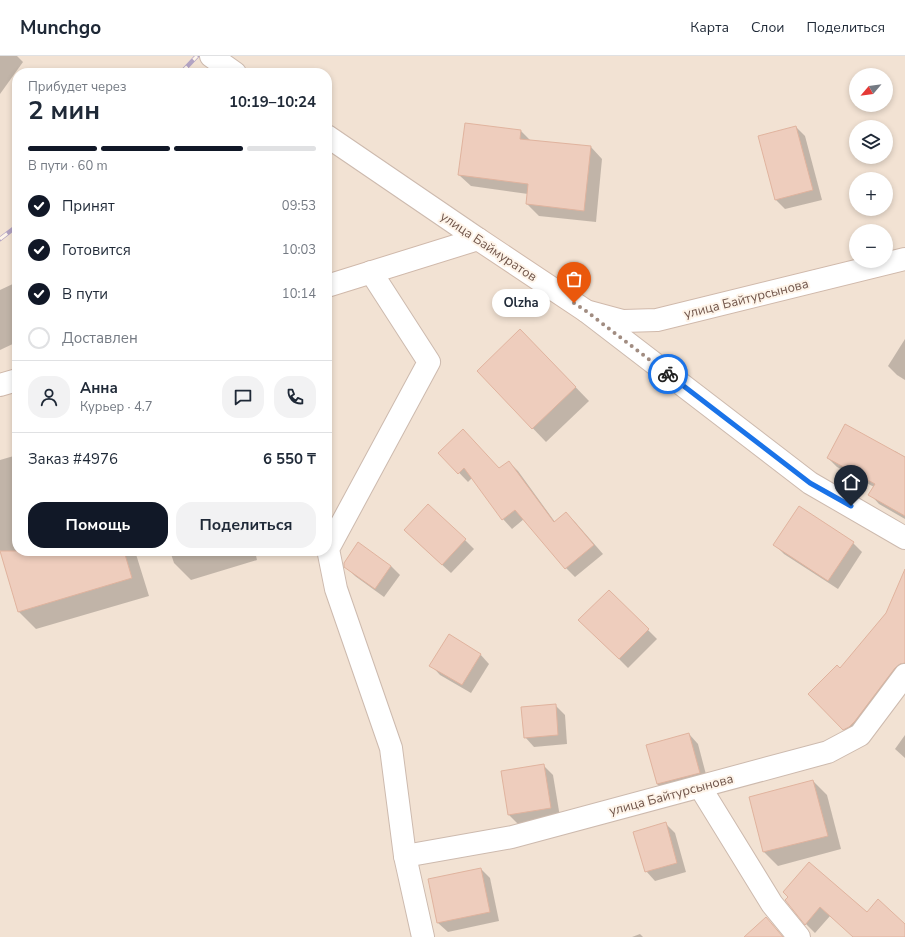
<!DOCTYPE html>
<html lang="ru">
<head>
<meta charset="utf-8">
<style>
  body { margin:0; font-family:"Nunito Sans",sans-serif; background:#f2f2f3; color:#1f2937; height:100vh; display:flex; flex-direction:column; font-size:15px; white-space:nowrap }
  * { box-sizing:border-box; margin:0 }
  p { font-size:13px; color:#747a83 }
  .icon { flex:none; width:22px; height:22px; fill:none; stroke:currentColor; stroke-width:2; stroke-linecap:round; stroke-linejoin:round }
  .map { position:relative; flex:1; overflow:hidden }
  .drawer { position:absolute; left:12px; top:12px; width:320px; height:488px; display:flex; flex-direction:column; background:#fff; border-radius:16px; box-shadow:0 2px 6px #0003 }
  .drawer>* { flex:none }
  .needle { width:26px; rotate:241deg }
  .controls { position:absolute; left:849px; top:12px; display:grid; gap:8px }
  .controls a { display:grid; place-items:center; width:44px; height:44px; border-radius:50%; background:#fff; box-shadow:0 2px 6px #0003; font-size:20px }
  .pin { position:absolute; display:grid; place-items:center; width:34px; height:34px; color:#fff; margin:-41px -17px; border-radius:50% 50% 50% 0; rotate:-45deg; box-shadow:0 0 4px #0007 }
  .pin .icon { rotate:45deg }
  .courier { position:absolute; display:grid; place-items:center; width:40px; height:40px; margin:-20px; border:3px solid #1a73e8; border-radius:50%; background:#fff; color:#222; box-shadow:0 1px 5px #0007 }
  .bubble { position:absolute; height:28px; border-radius:14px; background:#fff; box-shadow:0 2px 6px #0003; font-size:13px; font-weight:700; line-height:28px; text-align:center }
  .overview em { font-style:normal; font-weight:700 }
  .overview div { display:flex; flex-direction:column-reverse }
  .overview { display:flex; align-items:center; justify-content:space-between; height:68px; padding:0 16px }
  h1 { font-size:26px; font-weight:700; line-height:30px }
  .bar { display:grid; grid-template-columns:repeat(4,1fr); gap:6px 4px; align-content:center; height:48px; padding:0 16px }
  .bar i { height:5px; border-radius:3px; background:#e0e1e3 }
  .bar .selected { background:#111827 }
  .bar p { grid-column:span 4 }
  .line { display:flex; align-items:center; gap:10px; padding:0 16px; border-top:1px solid #e0e1e3 }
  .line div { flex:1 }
  .round { display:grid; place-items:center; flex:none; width:42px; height:42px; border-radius:16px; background:#f2f2f3 }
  ol { padding:0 16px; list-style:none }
  li { display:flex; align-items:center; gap:12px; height:44px }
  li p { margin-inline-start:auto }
  li .icon { padding:4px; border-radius:50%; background:#111827; color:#fff; stroke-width:4 }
  li:last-child { color:#747a83 }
  li i { width:22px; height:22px; border:2px solid #e0e1e3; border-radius:50% }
  .action { display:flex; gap:8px; margin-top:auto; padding:8px 16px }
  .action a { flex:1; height:46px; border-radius:16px; background:#111827; color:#fff; font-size:16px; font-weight:700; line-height:46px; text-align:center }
  .action a+a { background:#f2f2f3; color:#1f2937 }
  header { display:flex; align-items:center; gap:24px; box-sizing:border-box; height:56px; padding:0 20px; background:#fff; border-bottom:1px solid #e0e1e3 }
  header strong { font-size:19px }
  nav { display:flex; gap:22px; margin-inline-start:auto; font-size:14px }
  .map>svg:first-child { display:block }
  .residential { fill:#f2e2d3; fill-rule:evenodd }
  .shadow { fill:#0003 }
  .building { fill:#eecdbd; stroke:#e0b39e }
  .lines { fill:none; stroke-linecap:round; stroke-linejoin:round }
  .street-casing { stroke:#cdbaae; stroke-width:24 }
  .secondary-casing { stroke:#d0b9ab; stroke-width:24 }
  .street { stroke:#fff; stroke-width:22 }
  .secondary { stroke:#fff; stroke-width:22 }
  .rail-casing { stroke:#b2a3c3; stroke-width:4.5 }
  .rail { stroke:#fef4e9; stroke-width:3; stroke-dasharray:9; stroke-linecap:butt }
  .done { stroke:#a18c81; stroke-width:4; stroke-dasharray:0 7.2 }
  .route { stroke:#1a73e8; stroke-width:5 }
  .labels { text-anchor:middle; stroke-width:4; stroke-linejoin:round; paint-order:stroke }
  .street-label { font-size:13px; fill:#71564b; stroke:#fef4e9 }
</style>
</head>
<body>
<header>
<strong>Munchgo</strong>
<nav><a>Карта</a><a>Слои</a><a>Поделиться</a></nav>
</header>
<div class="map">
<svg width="905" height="881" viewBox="0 0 905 881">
  <rect width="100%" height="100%" fill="#fbf0e4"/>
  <path class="residential" d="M0 0H905V881H0ZM17 17H327V495H17ZM856 19H886V49H856ZM856 71H886V101H856ZM856 123H886V153H856ZM856 175H886V205H856Z"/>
  <g class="shadow">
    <polygon points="0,0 17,0 23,6 0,38"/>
    <polygon points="466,68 521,75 531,85 591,91 602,103 596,166 539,160 527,148 528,138 471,130 459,119"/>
    <polygon points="796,71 805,80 822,144 785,153 776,144"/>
    <polygon points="17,226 17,286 0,294 0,234"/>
    <polygon points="905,283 905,324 897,319 888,310"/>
    <polygon points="534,288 589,345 546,386 478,315"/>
    <polygon points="895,395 905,401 905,463 879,448 870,438 874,431 837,411 828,402 894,396"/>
    <polygon points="440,397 499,413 509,406 518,415 555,466 566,457 575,466 603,498 575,521 566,512 524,463 512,473 503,463 472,422 468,426"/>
    <polygon points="17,399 17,495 135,495 149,540 36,573 19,556 0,494 0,404"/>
    <polygon points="414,483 465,484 474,493 451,517"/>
    <polygon points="853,487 862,496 838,533 784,498 774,488"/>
    <polygon points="170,495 255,495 257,504 191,524 174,507"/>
    <polygon points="345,510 391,510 400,519 384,541 355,520"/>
    <polygon points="905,515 905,620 853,682 809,638 840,614 887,557"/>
    <polygon points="609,535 657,583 628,612 580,564"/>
    <polygon points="480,598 489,608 471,637 440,619 431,609"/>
    <polygon points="555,649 565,659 567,688 534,691 525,681"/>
    <polygon points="689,678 698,688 708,726 667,737 657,728 647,690"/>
    <polygon points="905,679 905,702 895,693"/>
    <polygon points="544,710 553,719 560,761 518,768 509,759"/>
    <polygon points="813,725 827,739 841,793 778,810 764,796 750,742"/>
    <polygon points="665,767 675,777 686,816 655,825 646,815"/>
    <polygon points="481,813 490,822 499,865 448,876 438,867"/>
    <polygon points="786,844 867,857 905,869 905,881 854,881 830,860 815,877 806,868"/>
    <polygon points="640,878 643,881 632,881"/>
  </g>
  <g class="building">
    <polygon points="465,67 521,74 520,83 591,90 584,155 526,148 528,128 458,119"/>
    <polygon points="796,70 813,134 775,144 758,80"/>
    <polygon points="520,273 576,331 532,373 477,315"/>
    <polygon points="845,368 905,401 905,460 868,439 875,428 827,402"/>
    <polygon points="463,373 499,412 509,405 554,466 566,456 594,489 565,513 515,454 502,464 464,412 458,418 438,397"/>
    <polygon points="428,448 466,483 442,509 404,474"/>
    <polygon points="799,450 854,486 828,525 773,489"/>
    <polygon points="358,486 391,510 375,533 344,511 344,507"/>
    <polygon points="0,495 124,495 132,522 18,556"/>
    <polygon points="905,513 905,607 900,608 895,612 855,665 849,671 843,674 808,638 837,609 840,612 886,557"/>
    <polygon points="609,534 649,573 619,603 578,564"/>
    <polygon points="449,578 481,598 462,629 429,610"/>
    <polygon points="556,648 558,679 524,682 521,651"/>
    <polygon points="689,677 700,717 657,728 646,689"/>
    <polygon points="544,708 551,752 508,759 501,715"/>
    <polygon points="813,724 828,780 763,796 749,741"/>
    <polygon points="666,766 677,807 645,816 633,776"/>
    <polygon points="809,806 867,856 878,843 905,868 905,881 853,881 820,851 805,869 785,844 788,841 783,836"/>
    <polygon points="481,812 490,856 437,867 428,823"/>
    <polygon points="766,861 783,881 744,881"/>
  </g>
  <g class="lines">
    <g class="street-casing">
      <g id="street">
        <polyline points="211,0 235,17"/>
        <polyline points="327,80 478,183"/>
        <polyline points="371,216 429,306 328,493 336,533 391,692 405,800 423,881"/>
        <polyline points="586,255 810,427 905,482"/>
        <polyline points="700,731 772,848 799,881"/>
        <polyline points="405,800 512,781 828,696 860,679 905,619"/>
      </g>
    </g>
    <g class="secondary-casing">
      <g id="secondary">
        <polyline points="327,230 478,183 586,255 623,265 657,264 905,203"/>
        <polyline points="0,329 17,324"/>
      </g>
    </g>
    <use href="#street" class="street"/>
    <use href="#secondary" class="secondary"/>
    <g class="rail-casing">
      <g id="rail">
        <polyline points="181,17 197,0"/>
        <polyline points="0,183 17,170"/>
      </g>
    </g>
    <use href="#rail" class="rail"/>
  </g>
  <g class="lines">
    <polyline class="done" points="574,247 586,255 668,318"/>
    <polyline class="route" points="668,318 810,427 851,450"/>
  </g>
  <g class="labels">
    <g class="street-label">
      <text transform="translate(489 190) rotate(34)" y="5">улица Баймуратов</text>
      <text transform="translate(746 242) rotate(-14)" y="5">улица Байтурсынова</text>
      <text transform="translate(671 738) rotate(-15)" y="5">улица Байтурсынова</text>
    </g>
  </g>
</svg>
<div class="controls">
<a><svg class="needle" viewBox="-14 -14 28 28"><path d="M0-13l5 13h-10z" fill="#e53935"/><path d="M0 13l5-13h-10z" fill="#747a83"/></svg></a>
<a><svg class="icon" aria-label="layers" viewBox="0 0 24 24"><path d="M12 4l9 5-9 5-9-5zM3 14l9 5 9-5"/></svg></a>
<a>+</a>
<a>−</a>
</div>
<div class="pin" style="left:574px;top:247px;background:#ea580c"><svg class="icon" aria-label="bag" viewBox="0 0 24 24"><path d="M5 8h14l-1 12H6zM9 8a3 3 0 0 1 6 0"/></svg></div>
<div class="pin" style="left:851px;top:450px;background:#1f2937"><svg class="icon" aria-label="home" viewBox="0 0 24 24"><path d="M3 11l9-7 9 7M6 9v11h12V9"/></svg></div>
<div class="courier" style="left:668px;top:318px"><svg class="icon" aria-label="bike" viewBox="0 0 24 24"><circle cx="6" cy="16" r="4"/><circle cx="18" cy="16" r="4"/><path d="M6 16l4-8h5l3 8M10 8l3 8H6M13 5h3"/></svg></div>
<div class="bubble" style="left:492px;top:233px;width:58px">Olzha</div>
<section class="drawer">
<div class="overview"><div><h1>2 мин</h1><p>Прибудет через</p></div><em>10:19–10:24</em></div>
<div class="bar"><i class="selected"></i><i class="selected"></i><i class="selected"></i><i></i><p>В пути · 60 m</p></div>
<ol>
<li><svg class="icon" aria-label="check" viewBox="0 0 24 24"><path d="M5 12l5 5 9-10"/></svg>Принят<p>09:53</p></li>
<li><svg class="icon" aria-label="check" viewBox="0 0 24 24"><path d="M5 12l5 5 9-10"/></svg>Готовится<p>10:03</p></li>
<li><svg class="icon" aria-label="check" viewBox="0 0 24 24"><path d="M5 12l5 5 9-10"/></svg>В пути<p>10:14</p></li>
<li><i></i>Доставлен</li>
</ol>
<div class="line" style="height:72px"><a class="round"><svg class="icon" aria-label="person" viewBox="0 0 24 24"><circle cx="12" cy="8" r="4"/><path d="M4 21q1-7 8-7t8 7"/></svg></a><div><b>Анна</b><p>Курьер · 4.7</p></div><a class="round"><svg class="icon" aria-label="chat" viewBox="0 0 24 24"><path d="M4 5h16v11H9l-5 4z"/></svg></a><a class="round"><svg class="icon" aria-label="phone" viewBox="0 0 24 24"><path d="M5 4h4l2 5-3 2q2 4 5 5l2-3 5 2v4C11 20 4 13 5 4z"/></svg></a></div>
<div class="line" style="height:52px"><div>Заказ #4976</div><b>6 550 ₸</b></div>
<div class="action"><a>Помощь</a><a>Поделиться</a></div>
</section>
</div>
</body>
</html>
